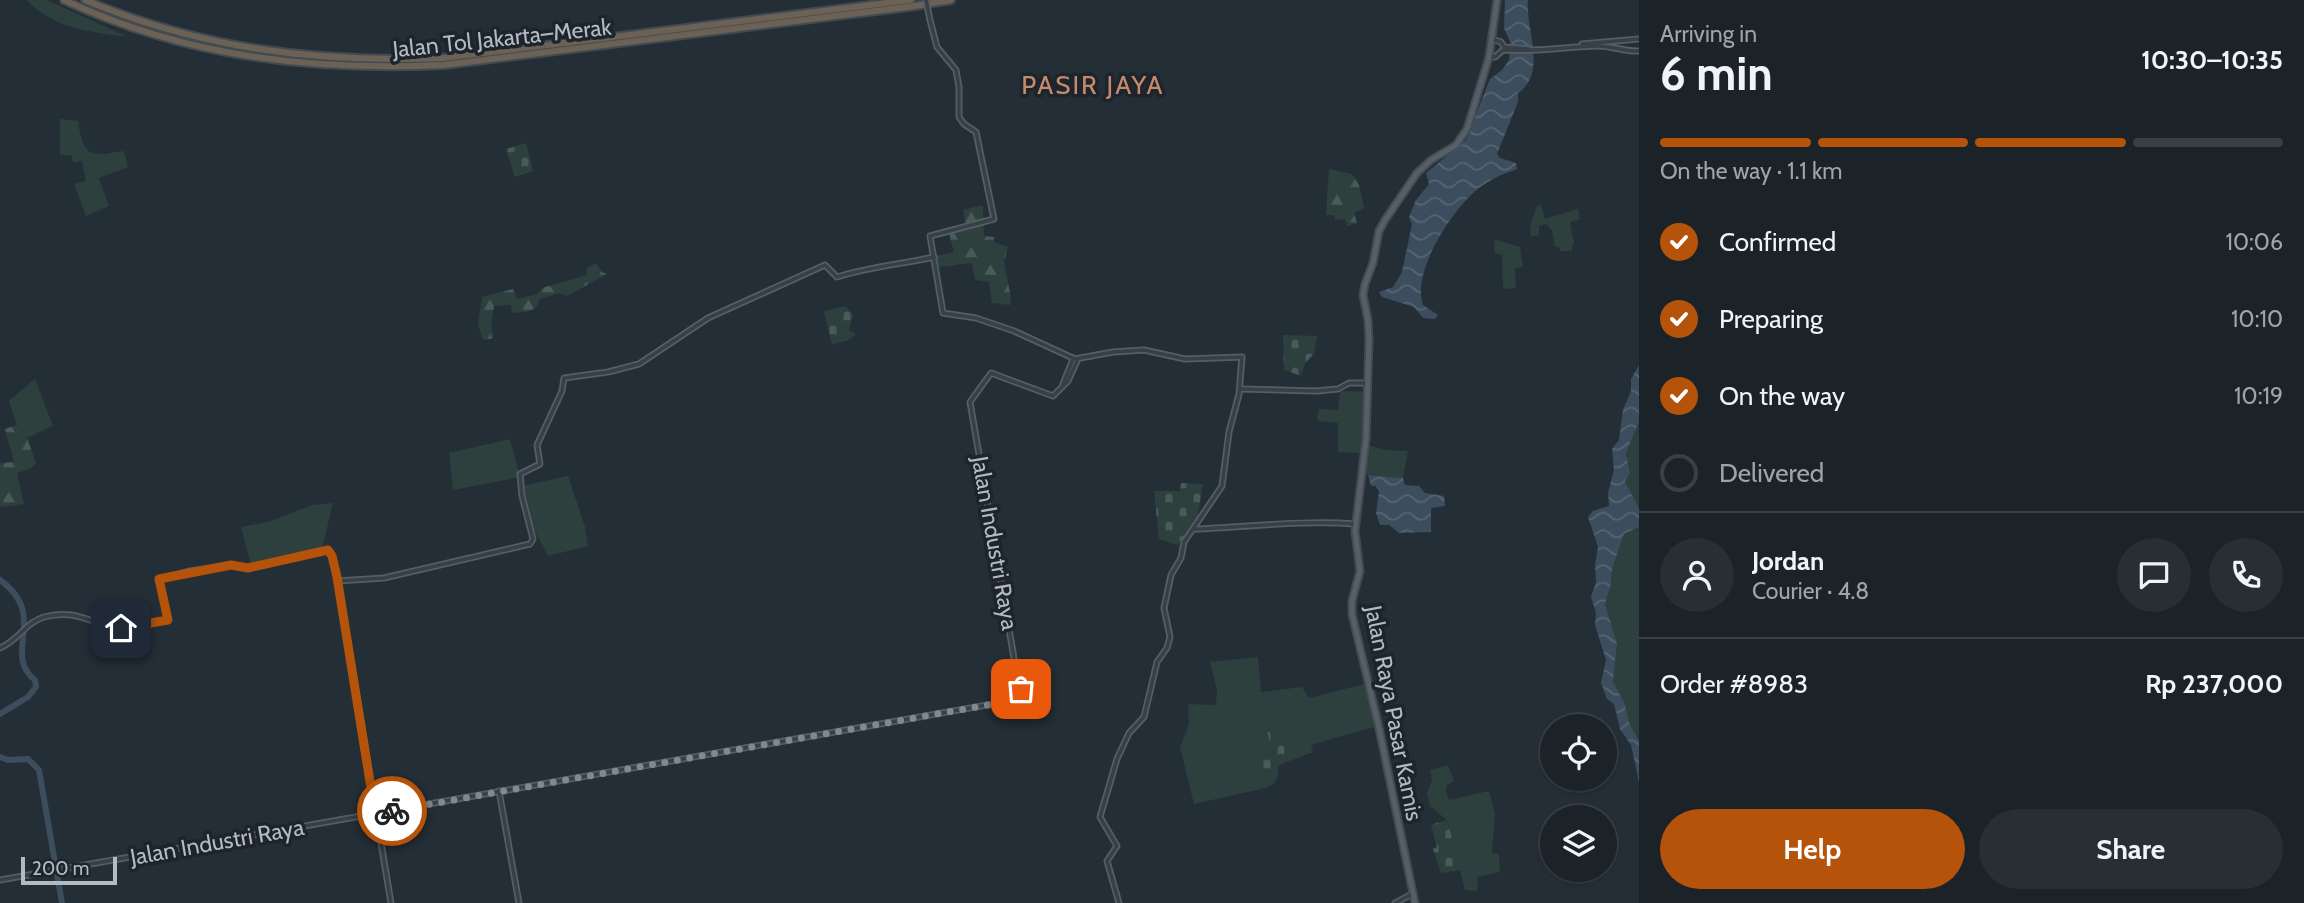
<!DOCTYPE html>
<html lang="en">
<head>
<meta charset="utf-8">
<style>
  body { margin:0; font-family:Cabin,sans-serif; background:#282f34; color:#f1f3f6; height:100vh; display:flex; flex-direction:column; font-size:26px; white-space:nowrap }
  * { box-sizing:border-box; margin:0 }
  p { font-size:23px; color:#a0a4a8 }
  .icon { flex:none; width:38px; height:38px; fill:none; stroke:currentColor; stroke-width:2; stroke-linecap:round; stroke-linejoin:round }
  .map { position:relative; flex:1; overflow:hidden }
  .details { display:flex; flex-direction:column; background:#1b2228; width:665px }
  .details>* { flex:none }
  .fabs { position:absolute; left:1540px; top:714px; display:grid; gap:14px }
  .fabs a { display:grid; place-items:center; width:77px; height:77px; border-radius:50%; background:#1b2228; box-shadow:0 2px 5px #0004,0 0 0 2px #393f45; font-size:35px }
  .scale { position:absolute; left:21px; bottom:18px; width:96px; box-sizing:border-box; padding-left:7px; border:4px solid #b2bac3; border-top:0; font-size:19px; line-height:24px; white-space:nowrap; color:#b2bac3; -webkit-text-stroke:5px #1d242c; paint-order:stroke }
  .pin { position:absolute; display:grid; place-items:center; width:60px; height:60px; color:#fff; margin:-30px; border-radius:14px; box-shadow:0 4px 10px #0006 }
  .courier { position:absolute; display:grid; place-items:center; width:70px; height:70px; margin:-35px; border:5px solid #b45309; border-radius:50%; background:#fff; color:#222; box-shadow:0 2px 9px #0007 }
  .headline em { font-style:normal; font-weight:800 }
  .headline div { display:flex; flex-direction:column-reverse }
  .headline { display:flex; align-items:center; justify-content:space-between; height:119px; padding:0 21px }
  h1 { font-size:46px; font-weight:800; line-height:52px }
  .bar { display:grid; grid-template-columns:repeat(4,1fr); gap:10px 7px; align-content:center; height:84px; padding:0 21px }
  .bar i { height:9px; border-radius:5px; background:#393f45 }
  .bar .on { background:#b45309 }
  .bar p { grid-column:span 4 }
  .line { display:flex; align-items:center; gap:18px; padding:0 21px; border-top:2px solid #393f45 }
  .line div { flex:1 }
  .round { display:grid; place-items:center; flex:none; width:74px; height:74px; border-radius:37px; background:#282f34 }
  ol { padding:0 21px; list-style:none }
  li { display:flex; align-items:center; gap:21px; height:77px }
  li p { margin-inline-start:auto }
  li .icon { padding:7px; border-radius:50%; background:#b45309; color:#fff; stroke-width:4 }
  li:last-child { color:#a0a4a8 }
  li i { width:38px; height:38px; border:4px solid #393f45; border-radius:50% }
  .cta { display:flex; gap:14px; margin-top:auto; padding:14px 21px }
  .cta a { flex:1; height:80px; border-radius:42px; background:#b45309; color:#fff; font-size:28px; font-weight:800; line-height:80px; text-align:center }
  .cta a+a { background:#282f34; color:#f1f3f6 }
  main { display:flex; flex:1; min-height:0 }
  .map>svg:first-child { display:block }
  .grass { fill:#2d403e }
  .forest { fill:url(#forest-firs) }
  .cemetery { fill:url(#cemetery-stones) }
  .water { fill:url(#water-waves) }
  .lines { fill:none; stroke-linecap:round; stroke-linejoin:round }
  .river { stroke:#3c4d5e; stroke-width:6 }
  .minor-casing { stroke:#555d65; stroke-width:7 }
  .major-casing { stroke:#444b53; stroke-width:9 }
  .highway-casing { stroke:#424a52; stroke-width:10 }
  .minor { stroke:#373f47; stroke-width:3.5 }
  .major { stroke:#565e67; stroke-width:5 }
  .highway { stroke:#6c6155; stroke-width:6 }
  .minor-bridge-casing { stroke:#555d65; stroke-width:7; stroke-linecap:butt }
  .minor-bridge { stroke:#373f47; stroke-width:3.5 }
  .done { stroke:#808992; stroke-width:7; stroke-dasharray:0 12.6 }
  .route { stroke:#b45309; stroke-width:9 }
  .labels { text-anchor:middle; stroke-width:7; stroke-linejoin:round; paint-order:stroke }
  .street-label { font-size:23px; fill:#b2bac3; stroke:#1d242c }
  .quarter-label { font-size:26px; letter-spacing:2px; fill:#c58a6b; stroke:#1d242c }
</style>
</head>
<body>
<main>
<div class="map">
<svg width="1639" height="903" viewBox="0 0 1639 903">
  <defs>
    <pattern id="forest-firs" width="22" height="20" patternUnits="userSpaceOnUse" patternTransform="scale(1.75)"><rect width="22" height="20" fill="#2d403e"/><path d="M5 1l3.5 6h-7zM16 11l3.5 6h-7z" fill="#495a58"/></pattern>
    <pattern id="cemetery-stones" width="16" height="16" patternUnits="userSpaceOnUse" patternTransform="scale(1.75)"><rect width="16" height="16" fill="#2d403e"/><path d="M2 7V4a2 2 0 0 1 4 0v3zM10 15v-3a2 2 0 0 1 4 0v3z" fill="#495a58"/></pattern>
    <pattern id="water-waves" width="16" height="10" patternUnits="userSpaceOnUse" patternTransform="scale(1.75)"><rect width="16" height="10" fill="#3c4d5e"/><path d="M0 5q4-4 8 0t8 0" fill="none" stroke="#566573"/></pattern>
  </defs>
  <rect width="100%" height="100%" fill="#242e36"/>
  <g class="grass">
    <path d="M27 0H47L128 37C91 32 54 29 27 0Z"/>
    <path d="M60 119 78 121C84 159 90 156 124 151L128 167 99 178 109 206 86 216 74 184 86 181 82 161 74 163 71 155H60Z"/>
    <polygon points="1541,205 1545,219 1578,209 1580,219 1570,222 1574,244 1572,245 1572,251 1560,251 1559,247 1555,247 1552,230 1546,224 1539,226 1539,235 1531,237 1530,225 1537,206"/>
    <polygon points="1494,239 1520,247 1523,267 1515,268 1516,288 1503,289 1502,255 1495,253"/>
    <polygon points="35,379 53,426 27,438 17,425 9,401"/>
    <polygon points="1340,391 1370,392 1371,405 1369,445 1384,450 1408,451 1403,478 1360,474 1361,453 1338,452 1338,423 1319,421 1317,417 1319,409 1338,410"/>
    <polygon points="1639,422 1639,508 1625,481 1630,473 1626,453"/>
    <polygon points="510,439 520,477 453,490 449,453"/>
    <polygon points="568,476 585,527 588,546 548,556 528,518 522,486"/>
    <polygon points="333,503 322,549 251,565 241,527 268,522 312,505"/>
    <polygon points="1639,527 1639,742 1630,726 1613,682 1617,643 1605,604 1611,584 1612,569 1624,534"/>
    <polygon points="1258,657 1261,692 1302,687 1309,698 1364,684 1370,707 1377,706 1381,725 1311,745 1313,752 1287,762 1282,726 1267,727 1273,753 1257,761 1261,789 1194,804 1180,747 1189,724 1188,704 1216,705 1217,690 1210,662"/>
    <polygon points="1448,765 1454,781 1447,785 1446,791 1449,800 1489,791 1495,814 1492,853 1499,854 1500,872 1477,877 1478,887 1476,891 1465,890 1447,820 1430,806 1427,793 1432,780 1430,770"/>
  </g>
  <g class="forest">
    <polygon points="1329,169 1352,174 1359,185 1364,208 1354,213 1357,223 1347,226 1345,219 1335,220 1334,215 1326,215"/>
    <polygon points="983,205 984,236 994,237 994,242 1008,247 1004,262 1011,298 1010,305 992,303 989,282 975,280 972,263 939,267 936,256 954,252 949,233 966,228 963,210"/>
    <path d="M596 263 602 272 607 274 567 296 560 293 540 299C535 314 527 311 512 313L511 305 494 306 491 326 494 338 483 340 478 325 482 297 513 289 517 299 538 294 542 288 587 275V268Z"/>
    <polygon points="17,425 27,438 36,463 31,468 17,473 24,504 0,507 0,463 14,462 5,429"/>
  </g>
  <g class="cemetery">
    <polygon points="526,143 533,171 515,177 506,149"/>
    <polygon points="846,306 853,315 849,330 856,334 850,339 832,345 824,311"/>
    <polygon points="1283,335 1317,336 1314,354 1305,363 1301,376 1284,370"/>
    <polygon points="1181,483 1203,484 1197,520 1177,545 1159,539 1154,491 1180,491"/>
    <path d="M1282 726 1287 762 1278 766C1278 780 1276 786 1261 789L1256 761 1273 753 1266 727Z"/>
    <polygon points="1447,820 1461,870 1441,873 1433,849 1437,847 1431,825"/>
  </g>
  <g class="water">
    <path d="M1505 0H1528C1525 28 1548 73 1518 93V102L1497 154 1500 158 1516 163 1517 169C1503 174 1491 179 1479 188 1453 208 1411 272 1423 305L1438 315 1435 319 1423 318 1414 307 1382 297 1379 292 1393 287 1402 272 1412 224 1409 217 1416 200 1429 184 1426 173 1466 140 1490 79 1502 70 1509 60 1511 44 1504 28Z"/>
    <polygon points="1639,365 1639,422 1626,453 1630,473 1625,481 1639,508 1639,527 1624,534 1612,569 1611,584 1605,604 1617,643 1613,682 1624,702 1630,725 1639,741 1639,782 1631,745 1620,729 1614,704 1607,699 1601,683 1606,660 1595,625 1596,613 1591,597 1596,582 1595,565 1598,547 1588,517 1593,511 1609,506 1608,493 1614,470 1612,449 1619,440 1623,410 1631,391 1631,379"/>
    <polygon points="1368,475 1403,478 1405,485 1419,486 1425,493 1444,496 1445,506 1431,508 1431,532 1399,533 1389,525 1380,525 1376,513 1379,491 1375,486 1371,486"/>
  </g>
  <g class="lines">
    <g class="river">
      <path d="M0 580C50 616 1 653 35 680L36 687 28 697 0 714"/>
      <polyline points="0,757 8,760 28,759 39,770 62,903"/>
    </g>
    <g class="minor-casing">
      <g id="minor">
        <polyline points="930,20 937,47 956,70 959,87 959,117 964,124 976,132 994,219 930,236 943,313 976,318 1014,331 1075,359 1113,352 1144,350 1185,359 1242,357 1239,394 1229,432 1222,486 1184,542 1181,558 1171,575 1164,608 1170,637 1167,648 1157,662 1144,717 1129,733 1117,759 1100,817 1117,846 1107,861 1119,903"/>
        <polyline points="1492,39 1501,42 1504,47 1529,49"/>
        <polyline points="1582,44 1639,39"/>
        <path d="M1489 57H1495L1503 50C1535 52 1565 47 1596 46 1611 45 1624 52 1639 51"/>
        <polyline points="1063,384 1073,359"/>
        <polyline points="1241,389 1316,391 1338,389 1349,383 1366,383"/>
        <path d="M1194 529C1248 527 1301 520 1356 524"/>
        <path d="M337 581 384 578 530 544 533 539 522 496 520 474 540 464 537 445 562 391 564 378 608 372 639 364 708 318 825 265 837 277C868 267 902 264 934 257"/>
        <path d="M0 648C18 641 26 622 44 617 76 608 93 625 119 628 135 630 153 623 168 620L159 579 190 571 231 565 248 568 328 550 332 556 337 577 391 903"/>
        <polyline points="499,791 519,903"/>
        <polyline points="0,880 1021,699 970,402 991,373 1053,396 1068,381 1078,359"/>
        <polyline points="1395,903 1412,894"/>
      </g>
    </g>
    <g class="major-casing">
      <polyline id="major" points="1415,903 1379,728 1352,614 1352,601 1360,571 1355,531 1366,439 1369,340 1368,320 1363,295 1365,284 1373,263 1379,231 1385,220 1417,173 1431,160 1456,145 1467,129 1489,57 1497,0"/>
    </g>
    <g class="highway-casing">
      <g id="highway">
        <path d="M64 0C186 57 311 71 444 65L908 7 951 0"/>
        <path d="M85 0C201 49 318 63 443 58L911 0"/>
      </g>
    </g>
    <use href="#minor" class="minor"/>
    <use href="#major" class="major"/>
    <use href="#highway" class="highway"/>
    <g class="minor-bridge-casing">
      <polyline id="minor-bridge" points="926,0 930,20"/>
    </g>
    <use href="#minor-bridge" class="minor-bridge"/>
  </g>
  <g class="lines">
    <polyline class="done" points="392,811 1021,699 1021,689"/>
    <polyline class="route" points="121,628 168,620 159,579 231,565 248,568 328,550 332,556 337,577 375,813 392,811"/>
  </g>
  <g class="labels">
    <g class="street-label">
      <text transform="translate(502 38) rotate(-6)" y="8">Jalan Tol Jakarta–Merak</text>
      <text transform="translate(995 543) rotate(80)" y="8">Jalan Industri Raya</text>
      <text transform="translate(1394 713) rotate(79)" y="8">Jalan Raya Pasar Kamis</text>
      <text transform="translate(217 842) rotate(-10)" y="8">Jalan Industri Raya</text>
    </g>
    <g class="quarter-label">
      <text x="1093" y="94">PASIR JAYA</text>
    </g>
  </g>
</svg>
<div class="fabs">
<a><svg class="icon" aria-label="locate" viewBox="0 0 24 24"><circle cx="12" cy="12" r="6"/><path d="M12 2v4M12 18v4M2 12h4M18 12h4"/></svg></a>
<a><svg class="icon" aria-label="layers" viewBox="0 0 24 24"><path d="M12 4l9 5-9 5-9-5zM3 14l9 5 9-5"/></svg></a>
</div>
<div class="scale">200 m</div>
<div class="pin" style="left:1021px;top:689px;background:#ea580c"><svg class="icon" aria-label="bag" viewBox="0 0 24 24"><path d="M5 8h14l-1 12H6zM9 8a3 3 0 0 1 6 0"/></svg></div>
<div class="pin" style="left:121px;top:628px;background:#1f2937"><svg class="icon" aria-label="home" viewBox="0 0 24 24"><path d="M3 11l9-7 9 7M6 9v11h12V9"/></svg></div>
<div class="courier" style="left:392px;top:811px"><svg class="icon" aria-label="bike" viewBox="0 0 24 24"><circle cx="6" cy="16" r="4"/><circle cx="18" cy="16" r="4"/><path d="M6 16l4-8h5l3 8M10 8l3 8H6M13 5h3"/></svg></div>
</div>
<section class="details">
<div class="headline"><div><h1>6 min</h1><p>Arriving in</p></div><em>10:30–10:35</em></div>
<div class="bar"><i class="on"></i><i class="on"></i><i class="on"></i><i></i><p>On the way · 1.1 km</p></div>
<ol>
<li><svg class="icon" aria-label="check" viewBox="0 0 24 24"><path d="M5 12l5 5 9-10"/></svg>Confirmed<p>10:06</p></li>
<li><svg class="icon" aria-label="check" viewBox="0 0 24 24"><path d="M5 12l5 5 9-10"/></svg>Preparing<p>10:10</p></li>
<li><svg class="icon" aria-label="check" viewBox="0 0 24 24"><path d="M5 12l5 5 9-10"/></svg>On the way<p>10:19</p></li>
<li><i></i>Delivered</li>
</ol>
<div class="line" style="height:126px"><a class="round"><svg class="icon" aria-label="person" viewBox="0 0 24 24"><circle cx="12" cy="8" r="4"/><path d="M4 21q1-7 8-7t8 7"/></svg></a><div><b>Jordan</b><p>Courier · 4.8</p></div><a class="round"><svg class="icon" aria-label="chat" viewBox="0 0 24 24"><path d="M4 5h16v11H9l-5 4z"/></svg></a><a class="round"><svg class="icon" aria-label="phone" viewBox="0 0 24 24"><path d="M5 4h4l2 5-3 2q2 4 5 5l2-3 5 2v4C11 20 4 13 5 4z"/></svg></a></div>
<div class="line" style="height:91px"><div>Order #8983</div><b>Rp 237,000</b></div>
<div class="cta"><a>Help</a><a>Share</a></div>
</section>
</main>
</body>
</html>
